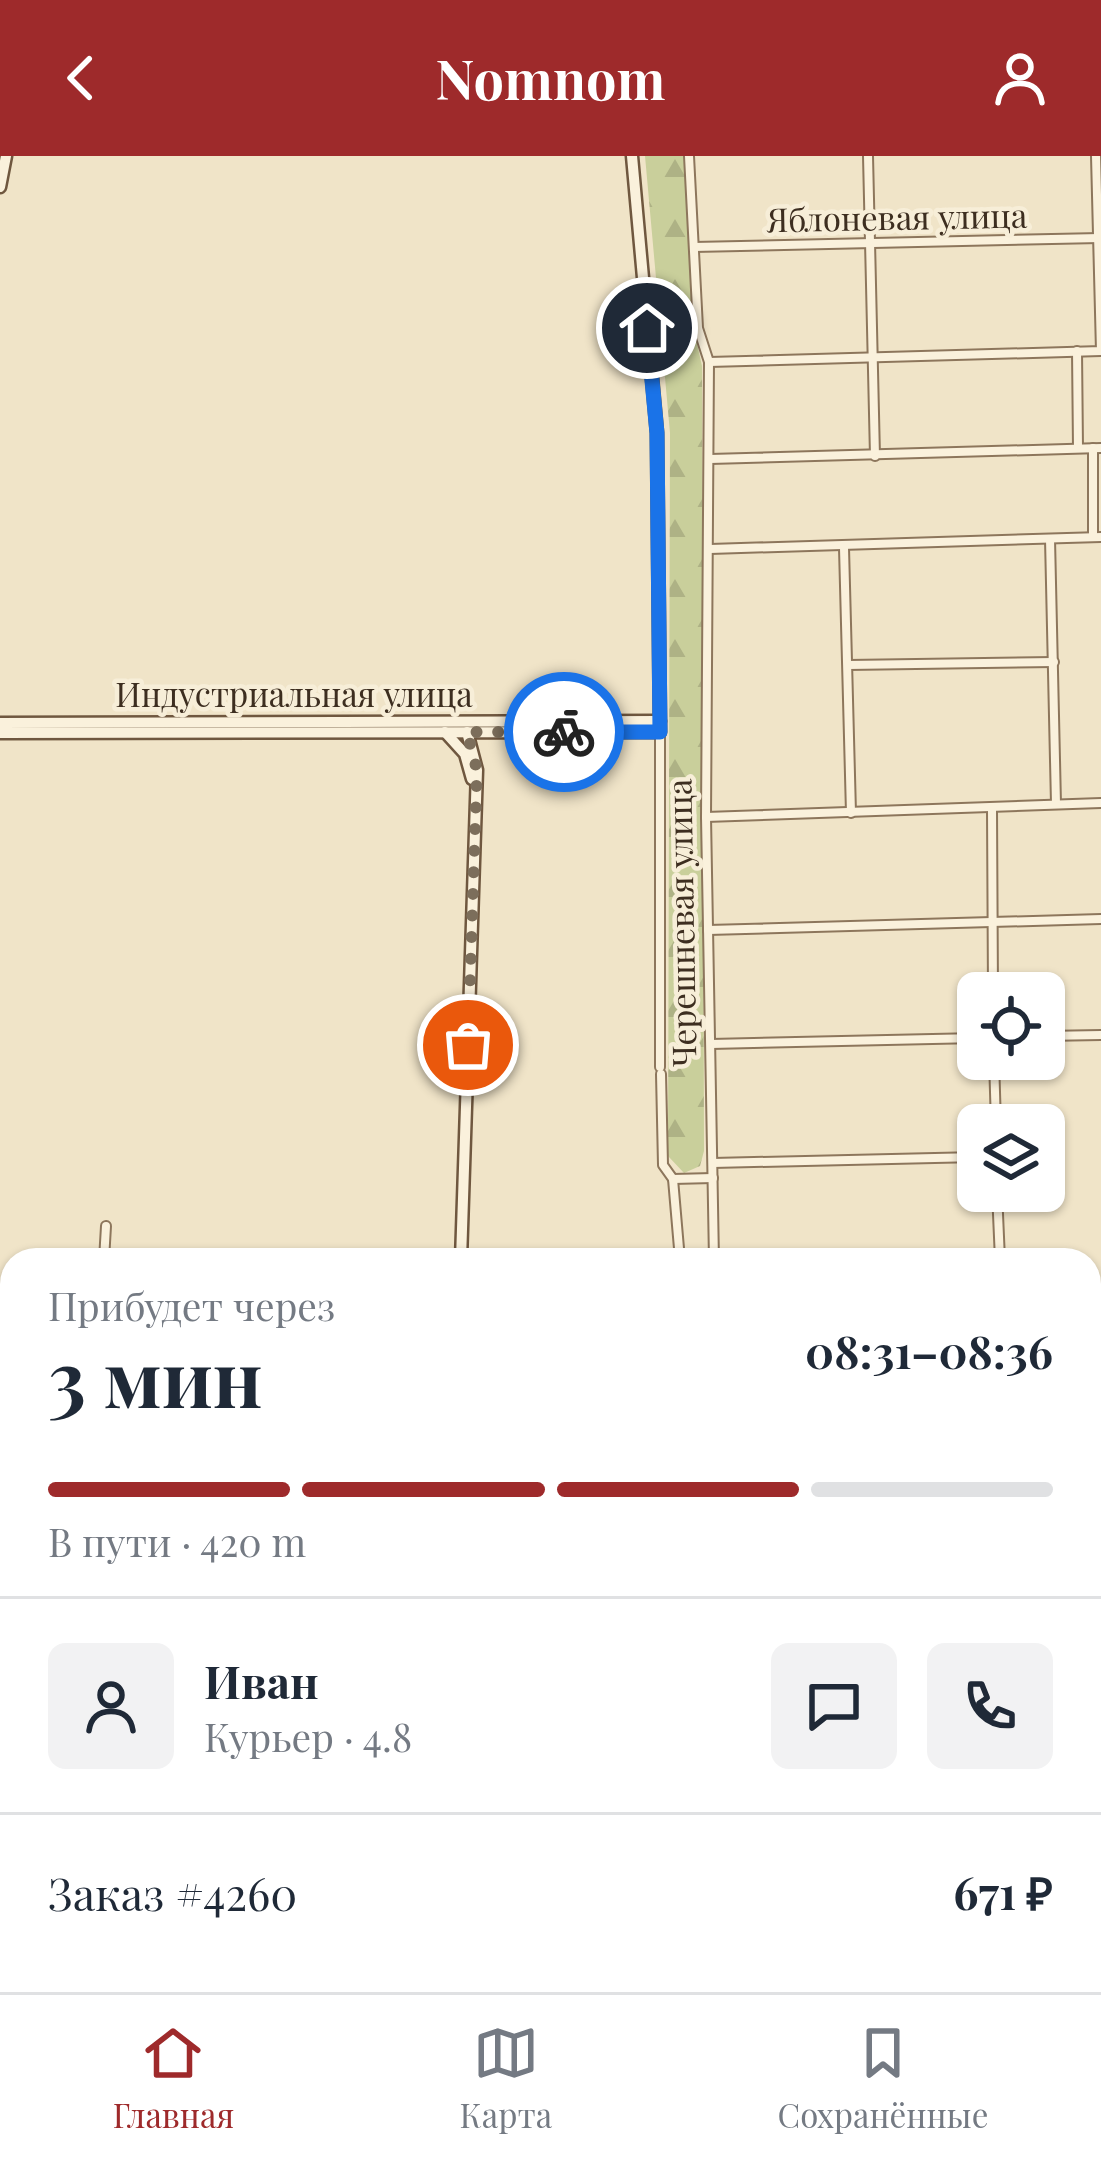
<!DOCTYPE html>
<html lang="ru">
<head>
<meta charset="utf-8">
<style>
  body { margin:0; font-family:"Playfair Display",serif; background:#f2f2f3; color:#1f2937; height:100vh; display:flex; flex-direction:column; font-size:45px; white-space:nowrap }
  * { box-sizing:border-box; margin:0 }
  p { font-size:39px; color:#747a83 }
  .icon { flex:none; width:66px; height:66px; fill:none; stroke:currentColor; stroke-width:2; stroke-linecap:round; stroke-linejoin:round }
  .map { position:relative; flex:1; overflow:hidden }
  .side { position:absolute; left:0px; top:1092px; width:1101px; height:744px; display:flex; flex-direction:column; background:#fff; border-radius:36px 36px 0 0; box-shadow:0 3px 9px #0004 }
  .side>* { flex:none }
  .buttons { position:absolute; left:957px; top:816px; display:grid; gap:24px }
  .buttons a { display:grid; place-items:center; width:108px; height:108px; border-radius:18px; background:#fff; box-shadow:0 3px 9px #0004; font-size:60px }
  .pin { position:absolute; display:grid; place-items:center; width:102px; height:102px; color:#fff; margin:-51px; border:6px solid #fff; border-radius:50%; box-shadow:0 3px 12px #0007 }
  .courier { position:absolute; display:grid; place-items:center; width:120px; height:120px; margin:-60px; border:9px solid #1a73e8; border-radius:50%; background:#fff; color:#222; box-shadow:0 3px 15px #0007 }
  .overview em { font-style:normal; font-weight:700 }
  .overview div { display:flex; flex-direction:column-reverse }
  .overview { display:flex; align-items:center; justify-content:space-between; height:204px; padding:0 48px }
  h1 { font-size:78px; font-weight:700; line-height:90px }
  .bar { display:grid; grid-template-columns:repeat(4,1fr); gap:18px 12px; align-content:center; height:144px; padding:0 48px }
  .bar i { height:15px; border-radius:9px; background:#e0e1e3 }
  .bar .current { background:#9e2a2b }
  .bar p { grid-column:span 4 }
  .line { display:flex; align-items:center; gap:30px; padding:0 48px; border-top:3px solid #e0e1e3 }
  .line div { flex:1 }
  .round { display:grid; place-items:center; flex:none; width:126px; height:126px; border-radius:18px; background:#f2f2f3 }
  header { display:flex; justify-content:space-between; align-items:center; height:156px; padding:0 48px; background:#9e2a2b; color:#fff; font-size:54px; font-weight:700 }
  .dock { display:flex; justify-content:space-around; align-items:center; height:168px; border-top:3px solid #e0e1e3; background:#fff; font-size:33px; color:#747a83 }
  .dock a { display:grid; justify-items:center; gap:6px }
  .dock .current { color:#9e2a2b }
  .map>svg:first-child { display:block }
  .forest { fill:url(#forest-firs) }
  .garden { fill:url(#garden-dots) }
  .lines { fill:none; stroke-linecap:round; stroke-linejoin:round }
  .street-casing { stroke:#8d765c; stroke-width:12 }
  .secondary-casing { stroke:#6f573f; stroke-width:15 }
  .primary-casing { stroke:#5b4430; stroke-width:16 }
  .street { stroke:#faf1dc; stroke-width:8 }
  .secondary { stroke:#faf1dc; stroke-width:10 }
  .primary { stroke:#f3d9a0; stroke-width:12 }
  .rail-casing { stroke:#3d2e20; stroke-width:8 }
  .rail { stroke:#f7eed8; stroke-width:3; stroke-dasharray:9; stroke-linecap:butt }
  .done { stroke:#7c6e5b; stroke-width:12; stroke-dasharray:0 21.6 }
  .route { stroke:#1a73e8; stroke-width:15 }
  .labels { text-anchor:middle; stroke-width:9; stroke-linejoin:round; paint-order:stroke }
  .street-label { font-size:33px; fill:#3d2e20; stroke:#f7eed8 }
</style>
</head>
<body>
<header><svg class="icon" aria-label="back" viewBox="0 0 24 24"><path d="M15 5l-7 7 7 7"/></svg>Nomnom<svg class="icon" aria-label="person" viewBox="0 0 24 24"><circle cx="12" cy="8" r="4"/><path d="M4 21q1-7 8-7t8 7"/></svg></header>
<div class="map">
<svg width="1101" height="1836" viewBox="0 0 1101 1836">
  <defs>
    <pattern id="forest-firs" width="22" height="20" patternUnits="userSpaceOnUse" patternTransform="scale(3)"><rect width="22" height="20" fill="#c9cf9b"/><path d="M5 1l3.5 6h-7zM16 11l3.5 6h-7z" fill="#aeb285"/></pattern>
    <pattern id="garden-dots" width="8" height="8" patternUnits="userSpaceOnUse" patternTransform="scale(3)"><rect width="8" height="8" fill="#c9cf9b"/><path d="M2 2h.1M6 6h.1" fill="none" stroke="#aeb285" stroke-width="1.8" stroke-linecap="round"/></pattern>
  </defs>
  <rect width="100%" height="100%" fill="#f0e4c8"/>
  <g class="forest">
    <polygon points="645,0 684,0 694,174 702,210 704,995 700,1010 684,1017 668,1000 670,277"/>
    <polygon points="0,1423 12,1426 12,1600 0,1606"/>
    <polygon points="12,1664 12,1824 201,1824 201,1836 0,1836 0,1666"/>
    <polygon points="793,1824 842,1824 830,1836 780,1836"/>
  </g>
  <polygon class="garden" points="486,1824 675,1824 667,1836 486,1836"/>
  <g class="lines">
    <g class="street-casing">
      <g id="street">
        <polyline points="689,0 698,172 709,206 706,661 714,1104"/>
        <polyline points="868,0 875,300"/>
        <polyline points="694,91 1100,82"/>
        <polyline points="1077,195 1078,292"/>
        <polyline points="709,206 1101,195 1096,0"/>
        <polyline points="1093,292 1093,381"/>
        <polyline points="710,303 1101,292"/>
        <polyline points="1050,383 1056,648"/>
        <polyline points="844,392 851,657"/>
        <polyline points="710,393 1101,381"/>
        <polyline points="848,509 1054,506"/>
        <polyline points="660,577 660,911"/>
        <polyline points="992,654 993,837"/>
        <polyline points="706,661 1101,647"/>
        <polyline points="708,774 1101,763"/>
        <polyline points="1044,880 1101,879"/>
        <polyline points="711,888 978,882"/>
        <polyline points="994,903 996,969"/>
        <polyline points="661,918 663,1009 673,1023 680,1104"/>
        <polyline points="713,1007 978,1001"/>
        <polyline points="673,1023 713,1022"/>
        <polyline points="997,1035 1000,1104"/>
        <polyline points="104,1104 106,1070"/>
      </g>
    </g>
    <g class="secondary-casing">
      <g id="secondary">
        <polyline points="0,31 6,0"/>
        <polyline points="0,567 660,565"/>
        <polyline points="445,576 465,598 472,623"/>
        <polyline points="0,577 660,576 657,277 632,0"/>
        <polyline points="461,1104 477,614 467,576"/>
        <polyline points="0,1153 12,1155"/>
        <polyline points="1089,1284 1101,1276"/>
        <polyline points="1089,1364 1101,1370"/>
      </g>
    </g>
    <g class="primary-casing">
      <g id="primary">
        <polyline points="0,1403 12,1407"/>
        <polyline points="1089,1485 1101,1476"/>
        <polyline points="1089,1510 1101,1501"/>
        <polyline points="710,1836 721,1824"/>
        <polyline points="760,1836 772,1824"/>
      </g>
    </g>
    <use href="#street" class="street"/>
    <use href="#secondary" class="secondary"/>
    <use href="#primary" class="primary"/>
    <g class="rail-casing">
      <g id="rail">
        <polyline points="0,1381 12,1385"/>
        <polyline points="357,1836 357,1824"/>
      </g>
    </g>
    <use href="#rail" class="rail"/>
  </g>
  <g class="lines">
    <polyline class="done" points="468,889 477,614 467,576 564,576"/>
    <polyline class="route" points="564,576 660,576 657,277 647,172"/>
  </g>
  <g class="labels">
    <g class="street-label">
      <text transform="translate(897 62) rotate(-1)" y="12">Яблоневая улица</text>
      <text x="294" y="551">Индустриальная улица</text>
      <text transform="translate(682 767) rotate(-91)" y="12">Черешневая улица</text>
    </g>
  </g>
</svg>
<div class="buttons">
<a><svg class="icon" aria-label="locate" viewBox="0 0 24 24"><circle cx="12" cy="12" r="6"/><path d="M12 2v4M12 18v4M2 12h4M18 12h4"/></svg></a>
<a><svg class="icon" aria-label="layers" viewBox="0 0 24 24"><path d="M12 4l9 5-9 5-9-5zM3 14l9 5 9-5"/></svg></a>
</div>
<div class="pin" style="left:468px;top:889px;background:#ea580c"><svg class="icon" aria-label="bag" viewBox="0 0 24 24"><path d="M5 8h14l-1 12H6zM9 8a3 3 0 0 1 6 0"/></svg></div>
<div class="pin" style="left:647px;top:172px;background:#1f2937"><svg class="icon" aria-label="home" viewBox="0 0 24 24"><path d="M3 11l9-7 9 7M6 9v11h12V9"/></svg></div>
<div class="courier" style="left:564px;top:576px"><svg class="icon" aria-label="bike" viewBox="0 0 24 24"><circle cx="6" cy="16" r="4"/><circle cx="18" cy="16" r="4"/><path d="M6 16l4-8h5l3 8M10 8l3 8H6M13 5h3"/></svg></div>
<section class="side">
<div class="overview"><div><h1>3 мин</h1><p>Прибудет через</p></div><em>08:31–08:36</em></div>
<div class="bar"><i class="current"></i><i class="current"></i><i class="current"></i><i></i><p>В пути · 420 m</p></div>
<div class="line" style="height:216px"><a class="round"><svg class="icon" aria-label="person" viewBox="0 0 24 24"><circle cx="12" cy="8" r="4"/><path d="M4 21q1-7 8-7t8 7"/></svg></a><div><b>Иван</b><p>Курьер · 4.8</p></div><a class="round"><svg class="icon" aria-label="chat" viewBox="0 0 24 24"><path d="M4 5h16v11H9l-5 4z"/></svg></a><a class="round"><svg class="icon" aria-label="phone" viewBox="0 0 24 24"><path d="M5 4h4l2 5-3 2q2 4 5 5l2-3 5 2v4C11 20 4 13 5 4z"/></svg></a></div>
<div class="line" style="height:156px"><div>Заказ #4260</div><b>671 ₽</b></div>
</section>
</div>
<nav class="dock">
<a class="current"><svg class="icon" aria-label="home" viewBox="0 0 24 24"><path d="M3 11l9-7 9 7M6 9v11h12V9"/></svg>Главная</a>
<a><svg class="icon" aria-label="map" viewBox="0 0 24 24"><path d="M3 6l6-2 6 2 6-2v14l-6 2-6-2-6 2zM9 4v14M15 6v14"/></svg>Карта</a>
<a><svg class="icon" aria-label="saved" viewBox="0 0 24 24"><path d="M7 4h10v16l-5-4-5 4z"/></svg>Сохранённые</a>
</nav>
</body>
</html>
